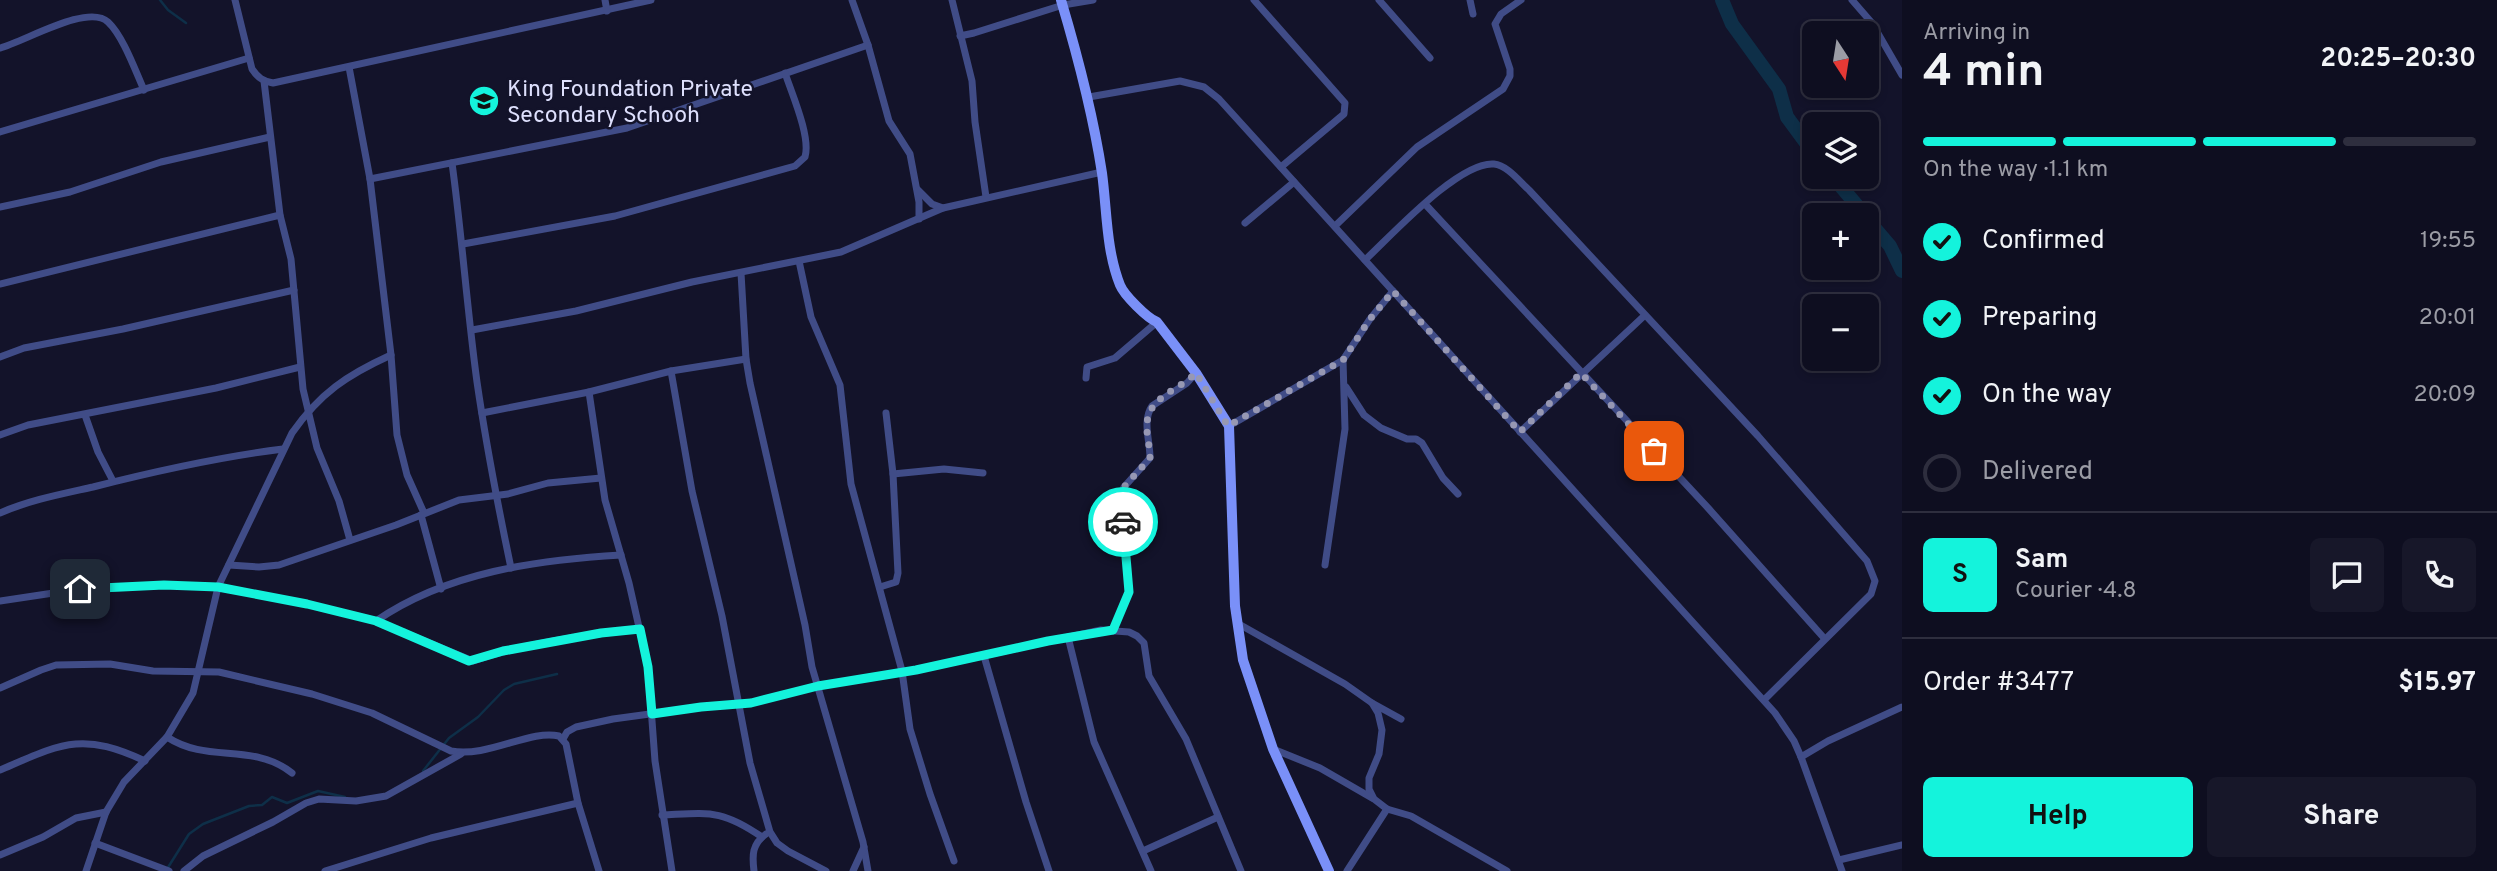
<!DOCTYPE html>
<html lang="en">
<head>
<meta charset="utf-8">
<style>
  body { margin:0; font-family:Overpass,sans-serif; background:#171729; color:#f1f3f6; height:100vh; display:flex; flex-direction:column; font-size:26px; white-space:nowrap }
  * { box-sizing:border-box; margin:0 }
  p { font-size:23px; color:#9b9ca5 }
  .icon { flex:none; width:38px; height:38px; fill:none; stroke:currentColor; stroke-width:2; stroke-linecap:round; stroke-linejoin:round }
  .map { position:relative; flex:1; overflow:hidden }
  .sheet { display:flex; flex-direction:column; background:#0e0e20; width:595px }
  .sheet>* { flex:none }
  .needle { width:46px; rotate:168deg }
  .tools { position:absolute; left:1802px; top:21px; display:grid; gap:14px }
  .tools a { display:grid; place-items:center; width:77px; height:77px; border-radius:10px; background:#0e0e20; box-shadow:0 4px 10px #0003,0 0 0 2px #2e2e3e; font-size:35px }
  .pin { position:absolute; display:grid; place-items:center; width:60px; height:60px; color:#fff; margin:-30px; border-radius:14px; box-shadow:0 4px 10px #0006 }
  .courier { position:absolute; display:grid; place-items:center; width:70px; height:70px; margin:-35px; border:5px solid #14f3dc; border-radius:50%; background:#fff; color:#222; box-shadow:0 2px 9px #0007 }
  .overview em { font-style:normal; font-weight:700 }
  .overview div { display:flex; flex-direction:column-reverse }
  .overview { display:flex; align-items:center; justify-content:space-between; height:119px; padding:0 21px }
  h1 { font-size:46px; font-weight:700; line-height:52px }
  .bar { display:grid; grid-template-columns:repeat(4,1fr); gap:10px 7px; align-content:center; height:84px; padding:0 21px }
  .bar i { height:9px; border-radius:5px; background:#2e2e3e }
  .bar .current { background:#14f3dc }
  .bar p { grid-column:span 4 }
  .line { display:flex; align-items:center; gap:18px; padding:0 21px; border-top:2px solid #2e2e3e }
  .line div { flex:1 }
  .round { display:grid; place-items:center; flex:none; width:74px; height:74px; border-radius:10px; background:#171729 }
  ol { padding:0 21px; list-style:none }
  li { display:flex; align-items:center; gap:21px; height:77px }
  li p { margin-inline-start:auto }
  li .icon { padding:7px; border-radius:50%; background:#14f3dc; color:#111; stroke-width:4 }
  li:last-child { color:#9b9ca5 }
  li i { width:38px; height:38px; border:4px solid #2e2e3e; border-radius:50% }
  .cta { display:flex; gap:14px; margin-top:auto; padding:14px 21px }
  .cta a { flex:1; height:80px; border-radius:10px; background:#14f3dc; color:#111; font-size:28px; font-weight:700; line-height:80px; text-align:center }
  .cta a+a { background:#171729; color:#f1f3f6 }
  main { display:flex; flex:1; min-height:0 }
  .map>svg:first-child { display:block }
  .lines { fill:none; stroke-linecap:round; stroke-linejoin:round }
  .stream { stroke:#0e2f48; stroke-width:2.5 }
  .river { stroke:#0e2f48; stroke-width:14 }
  .street { stroke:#404c87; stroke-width:7 }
  .secondary { stroke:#7a90f8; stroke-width:10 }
  .done { stroke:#9798b3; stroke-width:7; stroke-dasharray:0 12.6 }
  .route { stroke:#14f3dc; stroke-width:9 }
  .labels { text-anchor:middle; stroke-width:5; stroke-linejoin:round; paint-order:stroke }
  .poi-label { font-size:23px; fill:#dee0fd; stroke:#13132a; text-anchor:start }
</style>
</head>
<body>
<main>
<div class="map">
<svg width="1902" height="871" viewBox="0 0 1902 871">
  <rect width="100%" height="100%" fill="#13132a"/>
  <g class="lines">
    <g class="stream">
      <polyline points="160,0 168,10 186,23"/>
      <polyline points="423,771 449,738 478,717 504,690 514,684 557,674"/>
      <polyline points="167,869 189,834 203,824 249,806 262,805 272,797 287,803 318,791 345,797"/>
    </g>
    <g class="river">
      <polyline points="1722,0 1732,24 1779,89 1787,117 1815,155"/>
      <polyline points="1833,177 1865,215"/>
      <polyline points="1867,219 1890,246 1902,271"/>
    </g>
    <g class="street">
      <path d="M235 0 252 69C258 78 263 81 273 83L651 0"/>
      <polyline points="605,0 607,11"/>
      <polyline points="852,0 868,45 889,121 910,154 919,202 919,219"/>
      <polyline points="952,0 972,81 975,122 986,197"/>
      <polyline points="1254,0 1345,103 1344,114 1281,167"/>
      <polyline points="1379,0 1430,58"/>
      <polyline points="1470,0 1473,14"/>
      <polyline points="1852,0 1872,23 1902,75"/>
      <polyline points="960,36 974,33 1063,5 1093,0"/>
      <path d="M0 48C24 42 88 3 108 22 123 36 135 70 144 90"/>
      <polyline points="349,67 370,179 391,355 397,435 407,475 424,513"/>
      <polyline points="264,81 280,215 291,259 303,389 317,448 339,501 350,540"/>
      <polyline points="1089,97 1180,81 1204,87 1219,99 1775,713 1794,741 1801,757 1842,871"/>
      <polyline points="0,132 249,58"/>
      <path d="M452 163C462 236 467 309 477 382 486 444 498 506 511 568"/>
      <polyline points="370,179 627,128 868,45"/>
      <polyline points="918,190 932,204 943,208"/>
      <polyline points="1425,204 1709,509 1824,638"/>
      <polyline points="0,207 70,192 161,162 270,137"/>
      <polyline points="1245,223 1294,182"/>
      <polyline points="1335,226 1417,147 1503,89 1510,76 1510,69 1495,24 1501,14 1521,0"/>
      <path d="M463 244 615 216 795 166 805 157C811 137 792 94 785 73"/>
      <path d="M1365 260C1391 236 1459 161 1494 164 1507 165 1520 182 1529 190L1758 436 1867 561 1875 581 1871 594 1764 700"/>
      <polyline points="799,261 811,317 840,385 851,484 902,671 910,729 930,794 954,861"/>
      <polyline points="741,273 746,359 750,383 805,625 812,667 863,842 868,871"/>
      <polyline points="0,284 280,215"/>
      <polyline points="472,330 576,311 692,282 841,252 943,208 1102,172"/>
      <polyline points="0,357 24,348 123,329 294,290"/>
      <polyline points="671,371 692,491 722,616 750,763 770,832 777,843 788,851 826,871"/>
      <polyline points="1086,378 1087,367 1115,358 1157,322"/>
      <polyline points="1346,387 1364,415 1381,428 1407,439 1416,439 1422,443 1443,478 1458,494"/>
      <polyline points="589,392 605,500 629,583 648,667 655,761 672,871"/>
      <polyline points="482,413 589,392 671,371 746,359"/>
      <polyline points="85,415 98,452 113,481"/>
      <polyline points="1229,426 1343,360 1370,319 1393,291"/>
      <polyline points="1520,432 1644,316"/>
      <polyline points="0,435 28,425 216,388 300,367"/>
      <polyline points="893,474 944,469 983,473"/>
      <path d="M0 513C30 500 62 494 93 487 156 471 219 457 283 449"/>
      <polyline points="421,515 441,589"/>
      <polyline points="229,565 259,567 279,565 396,525 459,500 508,494 548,483 601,478"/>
      <polyline points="1325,565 1345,429 1343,360"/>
      <polyline points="880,587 896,582 898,573 893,474 886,413"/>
      <path d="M0 601 80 589 164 585 218 587 307 604 376 621 473 661C527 643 584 635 640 629"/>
      <path d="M376 621C447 572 537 560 621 555"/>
      <polyline points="1237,623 1345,684 1372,703 1378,713 1382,730 1379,754 1369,778 1369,789 1374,799 1387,809 1411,816 1507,871"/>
      <path d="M1113 630 1129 592 1120 496 1124 487 1150 458C1150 440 1142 421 1152 406L1187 383 1196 373"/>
      <polyline points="1068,637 1094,742 1151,871"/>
      <polyline points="984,656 1026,802 1049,871"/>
      <path d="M0 688 41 670 56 665 110 664 153 671 219 672 312 694 372 713 451 751C488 758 530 729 559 736L566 744 578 803 599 871"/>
      <polyline points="1372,703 1401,719"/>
      <path d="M167 737C208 764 253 742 292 773"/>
      <polyline points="563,739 567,732 576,727 613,719 701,707 751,703 818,686 917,670 1101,630 1129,632 1137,636 1144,643 1149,676 1186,739 1241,871"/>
      <polyline points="1273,749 1320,768 1372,798"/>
      <polyline points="1801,757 1828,741 1902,707"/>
      <path d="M0 770C61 744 81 731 145 761"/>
      <path d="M662 815C710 813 721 809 762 837"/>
      <polyline points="95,843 169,871"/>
      <polyline points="1143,851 1218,817"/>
      <polyline points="0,855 43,837 76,818 106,812"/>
      <polyline points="1839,860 1902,845"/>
      <path d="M86 871 106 812 124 782 167 737 193 693 218 587 292 433C320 393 347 375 391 355"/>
      <polyline points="184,871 203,856 273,822 306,803 319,799 356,801 386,796 461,754"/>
      <polyline points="325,871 431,838 578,803"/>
      <path d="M754 871C752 855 752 844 766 834"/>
      <polyline points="853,871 864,847"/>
      <polyline points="1347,871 1387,809"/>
    </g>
    <path class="secondary" d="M1061 0C1078 57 1093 114 1102 173 1107 210 1106 250 1120 285 1124 295 1147 318 1157 322L1196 373 1229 426 1235 606 1243 660 1273 749 1329 871"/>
  </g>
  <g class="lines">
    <path class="done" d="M1123 522 1120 496 1124 487 1150 458C1150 446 1146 435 1147 423 1149 397 1179 390 1196 373L1228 426 1343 360 1370 319 1393 291 1520 432 1581 373 1654 451"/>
    <polyline class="route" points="80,589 164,585 218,587 307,604 376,621 469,661 503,651 601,633 640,629 648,667 652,714 701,707 751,703 818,686 916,670 1048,641 1113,630 1129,592 1123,522"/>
  </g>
  <defs>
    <g id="school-disc" transform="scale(1.575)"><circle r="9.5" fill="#14f3dc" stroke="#13132a"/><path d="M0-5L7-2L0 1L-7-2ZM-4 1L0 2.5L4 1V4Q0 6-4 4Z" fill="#111"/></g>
  </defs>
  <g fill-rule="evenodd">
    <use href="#school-disc" x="484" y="101"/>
  </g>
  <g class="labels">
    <g class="poi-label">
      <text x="507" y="96">King Foundation Private<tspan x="507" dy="26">Secondary Schooh</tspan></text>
    </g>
  </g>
</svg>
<div class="tools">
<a><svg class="needle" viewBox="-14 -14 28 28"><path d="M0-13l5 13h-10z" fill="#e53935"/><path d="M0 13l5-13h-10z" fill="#9b9ca5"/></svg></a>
<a><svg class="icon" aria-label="layers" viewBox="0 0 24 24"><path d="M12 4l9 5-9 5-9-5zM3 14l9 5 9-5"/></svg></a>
<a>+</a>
<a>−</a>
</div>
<div class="pin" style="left:1654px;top:451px;background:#ea580c"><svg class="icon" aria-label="bag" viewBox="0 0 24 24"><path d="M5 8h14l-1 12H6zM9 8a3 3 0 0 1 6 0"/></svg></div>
<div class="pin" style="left:80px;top:589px;background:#1f2937"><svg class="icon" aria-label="home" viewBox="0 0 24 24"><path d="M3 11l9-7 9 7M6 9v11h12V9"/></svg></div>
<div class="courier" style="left:1123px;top:522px"><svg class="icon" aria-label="car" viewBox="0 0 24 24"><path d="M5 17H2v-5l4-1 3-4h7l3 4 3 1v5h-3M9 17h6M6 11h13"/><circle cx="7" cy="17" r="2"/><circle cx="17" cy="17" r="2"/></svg></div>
</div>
<section class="sheet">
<div class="overview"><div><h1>4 min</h1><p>Arriving in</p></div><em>20:25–20:30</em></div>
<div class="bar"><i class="current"></i><i class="current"></i><i class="current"></i><i></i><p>On the way · 1.1 km</p></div>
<ol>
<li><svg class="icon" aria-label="check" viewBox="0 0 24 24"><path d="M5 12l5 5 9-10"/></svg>Confirmed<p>19:55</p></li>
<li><svg class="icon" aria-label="check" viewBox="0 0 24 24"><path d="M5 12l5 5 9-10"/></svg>Preparing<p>20:01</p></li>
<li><svg class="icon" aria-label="check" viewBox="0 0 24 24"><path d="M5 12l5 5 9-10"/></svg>On the way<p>20:09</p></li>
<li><i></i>Delivered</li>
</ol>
<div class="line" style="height:126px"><b class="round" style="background:#14f3dc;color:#111">S</b><div><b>Sam</b><p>Courier · 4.8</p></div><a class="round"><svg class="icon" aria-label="chat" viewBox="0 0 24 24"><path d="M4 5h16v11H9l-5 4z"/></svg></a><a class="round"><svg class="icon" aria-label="phone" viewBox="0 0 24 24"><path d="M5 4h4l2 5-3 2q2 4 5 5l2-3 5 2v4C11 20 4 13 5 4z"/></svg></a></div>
<div class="line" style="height:91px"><div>Order #3477</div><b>$15.97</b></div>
<div class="cta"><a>Help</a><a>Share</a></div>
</section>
</main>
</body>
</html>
